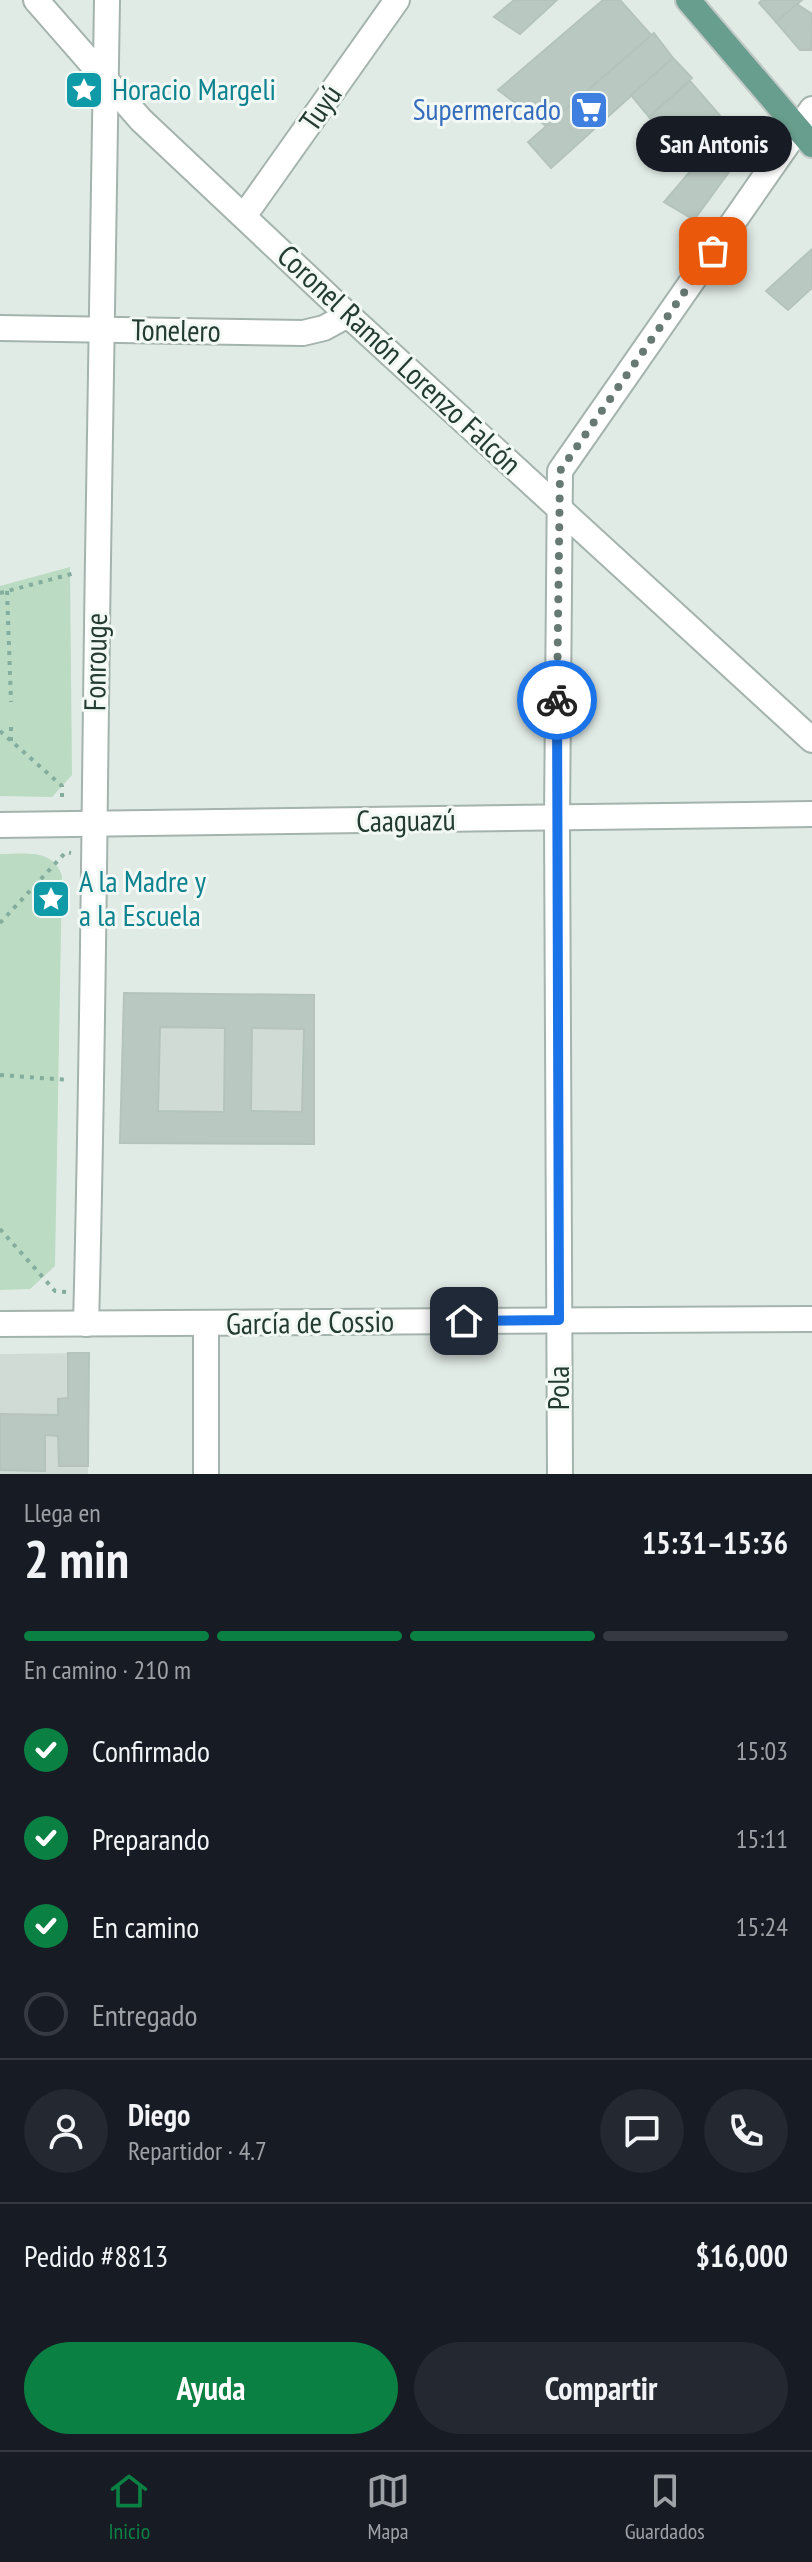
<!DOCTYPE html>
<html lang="es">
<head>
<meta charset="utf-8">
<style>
  body { margin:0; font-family:"PT Sans Narrow",sans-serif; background:#242831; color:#f1f3f6; height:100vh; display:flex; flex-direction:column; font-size:30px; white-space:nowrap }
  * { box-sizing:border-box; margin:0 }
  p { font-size:26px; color:#9ea1a6 }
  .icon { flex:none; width:44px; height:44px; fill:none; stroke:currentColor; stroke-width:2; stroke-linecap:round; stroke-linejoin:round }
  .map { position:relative; height:1474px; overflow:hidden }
  .sheet { display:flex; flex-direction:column; background:#171b24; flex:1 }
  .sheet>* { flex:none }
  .pin { position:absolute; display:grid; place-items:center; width:68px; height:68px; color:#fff; margin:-34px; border-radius:16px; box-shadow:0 4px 12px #0006 }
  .courier { position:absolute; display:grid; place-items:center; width:80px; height:80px; margin:-40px; border:6px solid #1a73e8; border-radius:50%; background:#fff; color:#222; box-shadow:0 2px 10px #0007 }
  .bubble { position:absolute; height:56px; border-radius:28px; background:#171b24; box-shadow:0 2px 6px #0004; font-size:26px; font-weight:600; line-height:56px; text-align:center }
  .overview em { font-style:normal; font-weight:600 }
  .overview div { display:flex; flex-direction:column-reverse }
  .overview { display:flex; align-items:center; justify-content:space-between; height:136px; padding:0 24px }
  h1 { font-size:52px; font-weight:600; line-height:60px }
  .bar { display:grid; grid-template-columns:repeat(4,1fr); gap:12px 8px; align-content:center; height:96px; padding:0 24px }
  .bar i { height:10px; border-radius:6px; background:#363941 }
  .bar .on { background:#0b8043 }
  .bar p { grid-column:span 4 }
  .line { display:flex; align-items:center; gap:20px; padding:0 24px; border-top:2px solid #363941 }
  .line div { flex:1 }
  .round { display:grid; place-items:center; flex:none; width:84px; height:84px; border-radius:42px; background:#242831 }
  ol { padding:0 24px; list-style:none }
  li { display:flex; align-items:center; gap:24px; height:88px }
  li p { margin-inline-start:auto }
  li .icon { padding:8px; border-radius:50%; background:#0b8043; color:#fff; stroke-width:4 }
  li:last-child { color:#9ea1a6 }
  li i { width:44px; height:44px; border:4px solid #363941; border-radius:50% }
  .primary-button { display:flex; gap:16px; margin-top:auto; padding:16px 24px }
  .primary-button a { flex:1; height:92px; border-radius:48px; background:#0b8043; color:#fff; font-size:32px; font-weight:600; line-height:92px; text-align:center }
  .primary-button a+a { background:#242831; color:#f1f3f6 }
  .tab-bar { display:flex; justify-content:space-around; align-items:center; height:112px; border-top:2px solid #363941; background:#171b24; font-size:22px; color:#9ea1a6 }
  .tab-bar a { display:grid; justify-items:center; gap:4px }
  .tab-bar .on { color:#0b8043 }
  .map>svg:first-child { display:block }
  .built { fill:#d0dbd5 }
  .green { fill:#bbdbc2 }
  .building { fill:#bac8c2; stroke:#b4c4bd; stroke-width:2; fill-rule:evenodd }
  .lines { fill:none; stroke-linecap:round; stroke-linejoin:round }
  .minor-casing { stroke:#a4b3ad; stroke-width:28 }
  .major-casing { stroke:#c1c8c6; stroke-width:28 }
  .path { stroke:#83ad9e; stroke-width:4; stroke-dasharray:4 6; stroke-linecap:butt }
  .minor { stroke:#fff; stroke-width:24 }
  .major { stroke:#689e8d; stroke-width:24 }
  .done { stroke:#667972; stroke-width:8; stroke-dasharray:0 14.4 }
  .route { stroke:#1a73e8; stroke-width:10 }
  .labels { text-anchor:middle; stroke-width:6; stroke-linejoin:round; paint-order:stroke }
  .culture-label { font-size:30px; fill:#0d838f; stroke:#f2f8f4; text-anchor:start }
  .street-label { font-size:30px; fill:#233b33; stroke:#f2f8f4 }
  .shop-label { font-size:30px; fill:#366cbe; stroke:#f2f8f4; text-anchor:end }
</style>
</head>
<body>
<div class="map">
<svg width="812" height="1474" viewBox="0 0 812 1474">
  <rect width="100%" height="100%" fill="#e1ebe6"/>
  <g class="built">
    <polygon points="124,993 314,995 314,1144 120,1143"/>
    <polygon points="89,1353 88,1474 0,1474 0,1354"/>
  </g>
  <g class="green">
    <polygon points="70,567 72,775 52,797 0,796 0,586"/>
    <path d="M0 854C25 854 53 848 62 876L55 1266 30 1289 0 1290Z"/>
  </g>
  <g class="building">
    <polygon points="514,0 557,0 520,34 494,17"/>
    <polygon points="603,0 620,0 652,36 546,126 498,90"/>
    <polygon points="762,0 802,0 776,22 759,3"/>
    <polygon points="797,4 812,14 811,50 800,50 776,22"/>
    <polygon points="654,33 673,58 551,168 528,142"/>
    <polygon points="673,58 692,78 649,117 631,95"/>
    <polygon points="690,81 722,118 681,154 649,117"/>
    <polygon points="728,127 741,143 740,157 694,220 664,202"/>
    <polygon points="812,249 812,288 788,310 766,291"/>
    <path d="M124 993 314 995V1144L120 1143ZM160 1027 225 1028 224 1112 158 1111ZM252 1028 304 1029 302 1112 251 1111Z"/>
    <polygon points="68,1353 89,1353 88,1466 59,1466 58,1436 45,1435 45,1471 0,1470 0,1414 58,1415 58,1399 68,1398"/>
  </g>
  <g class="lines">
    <g class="minor-casing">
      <g id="minor">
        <polyline points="36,0 141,120 348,315 812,740"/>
        <polyline points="244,216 397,0"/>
        <polyline points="0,328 303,333 324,328 348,315"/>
        <polyline points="0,825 812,814"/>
        <polyline points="0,1324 812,1319"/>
        <path d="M86 1324C93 1069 94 814 98 559 100 372 105 186 107 0"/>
        <polyline points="206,1474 206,1324"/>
        <polyline points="560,1474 557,818 560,471 812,109"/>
      </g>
    </g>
    <g class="major-casing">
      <polyline id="major" points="688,0 812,145"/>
    </g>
    <g class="path">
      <polyline points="7,591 11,702"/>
      <polyline points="0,593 75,573"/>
      <polyline points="0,731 62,786 62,800"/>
      <polyline points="11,741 11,726"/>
      <polyline points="0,923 66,852 71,853"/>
      <polyline points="0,1075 69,1080"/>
      <polyline points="0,1229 55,1291 66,1292"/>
    </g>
    <use href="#minor" class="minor"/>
    <use href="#major" class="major"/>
  </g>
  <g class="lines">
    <polyline class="done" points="557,700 560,471 713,251"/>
    <polyline class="route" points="464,1321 559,1320 557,700"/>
  </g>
  <defs>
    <g id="sight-square" transform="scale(2)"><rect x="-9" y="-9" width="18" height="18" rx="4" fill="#0f9aa8" stroke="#f2f8f4"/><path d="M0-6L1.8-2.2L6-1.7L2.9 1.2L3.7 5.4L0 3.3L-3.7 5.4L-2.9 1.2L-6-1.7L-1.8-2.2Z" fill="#fff"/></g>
    <g id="supermarket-square" transform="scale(2)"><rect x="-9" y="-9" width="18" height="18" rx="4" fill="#3f7fe0" stroke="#f2f8f4"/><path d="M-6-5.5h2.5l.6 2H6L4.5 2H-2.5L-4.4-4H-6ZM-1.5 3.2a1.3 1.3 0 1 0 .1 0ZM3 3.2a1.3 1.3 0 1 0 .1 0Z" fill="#fff"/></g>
  </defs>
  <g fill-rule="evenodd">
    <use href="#sight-square" x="84" y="90"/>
    <use href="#supermarket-square" x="589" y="110"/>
    <use href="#sight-square" x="51" y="899"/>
  </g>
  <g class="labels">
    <g class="culture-label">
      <text x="112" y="100">Horacio Margeli</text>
      <text x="79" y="892">A la Madre y<tspan x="79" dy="34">a la Escuela</tspan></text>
    </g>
    <g class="street-label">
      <text transform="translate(321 108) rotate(-55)" y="10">Tuyú</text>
      <text transform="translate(176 331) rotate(1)" y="10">Tonelero</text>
      <text transform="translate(399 360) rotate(43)" y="10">Coronel Ramón Lorenzo Falcón</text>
      <text transform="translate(96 662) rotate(-89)" y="10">Fonrouge</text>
      <text transform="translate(406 821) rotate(-1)" y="10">Caaguazú</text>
      <text transform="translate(310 1323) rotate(-1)" y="10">García de Cossio</text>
      <text transform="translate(559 1388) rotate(-90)" y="10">Pola</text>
    </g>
    <g class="shop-label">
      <text x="561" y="120">Supermercado</text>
    </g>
  </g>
</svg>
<div class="pin" style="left:713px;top:251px;background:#ea580c"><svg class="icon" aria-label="bag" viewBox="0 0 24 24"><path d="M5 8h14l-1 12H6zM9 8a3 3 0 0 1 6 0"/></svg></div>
<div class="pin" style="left:464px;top:1321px;background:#1f2937"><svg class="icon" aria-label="home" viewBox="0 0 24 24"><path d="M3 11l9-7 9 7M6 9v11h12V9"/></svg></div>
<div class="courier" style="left:557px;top:700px"><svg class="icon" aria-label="bike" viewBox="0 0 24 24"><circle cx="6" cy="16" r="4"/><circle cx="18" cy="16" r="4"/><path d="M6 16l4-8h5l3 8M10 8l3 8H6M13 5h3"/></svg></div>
<div class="bubble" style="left:636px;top:116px;width:156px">San Antonis</div>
</div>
<section class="sheet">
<div class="overview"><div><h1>2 min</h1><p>Llega en</p></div><em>15:31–15:36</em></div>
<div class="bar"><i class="on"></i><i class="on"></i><i class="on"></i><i></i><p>En camino · 210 m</p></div>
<ol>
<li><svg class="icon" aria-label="check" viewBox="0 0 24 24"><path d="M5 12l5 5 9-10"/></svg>Confirmado<p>15:03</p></li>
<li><svg class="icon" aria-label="check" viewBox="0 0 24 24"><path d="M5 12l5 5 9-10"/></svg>Preparando<p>15:11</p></li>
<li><svg class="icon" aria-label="check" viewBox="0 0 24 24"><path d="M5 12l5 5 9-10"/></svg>En camino<p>15:24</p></li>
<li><i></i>Entregado</li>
</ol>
<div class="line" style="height:144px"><a class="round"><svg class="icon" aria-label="person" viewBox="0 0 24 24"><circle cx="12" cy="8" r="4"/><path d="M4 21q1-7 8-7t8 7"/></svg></a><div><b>Diego</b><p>Repartidor · 4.7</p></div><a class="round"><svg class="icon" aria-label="chat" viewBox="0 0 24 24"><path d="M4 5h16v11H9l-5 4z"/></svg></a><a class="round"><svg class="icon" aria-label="phone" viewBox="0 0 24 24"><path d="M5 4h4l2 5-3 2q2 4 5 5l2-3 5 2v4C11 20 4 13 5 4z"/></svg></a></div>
<div class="line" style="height:104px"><div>Pedido #8813</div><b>$16,000</b></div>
<div class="primary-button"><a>Ayuda</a><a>Compartir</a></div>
</section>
<nav class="tab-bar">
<a class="on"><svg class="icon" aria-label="home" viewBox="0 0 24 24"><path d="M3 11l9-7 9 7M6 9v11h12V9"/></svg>Inicio</a>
<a><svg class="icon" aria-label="map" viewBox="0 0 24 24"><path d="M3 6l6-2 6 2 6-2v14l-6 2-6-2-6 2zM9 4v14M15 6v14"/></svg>Mapa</a>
<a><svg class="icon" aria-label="saved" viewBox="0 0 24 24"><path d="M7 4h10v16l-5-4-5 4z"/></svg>Guardados</a>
</nav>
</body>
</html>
